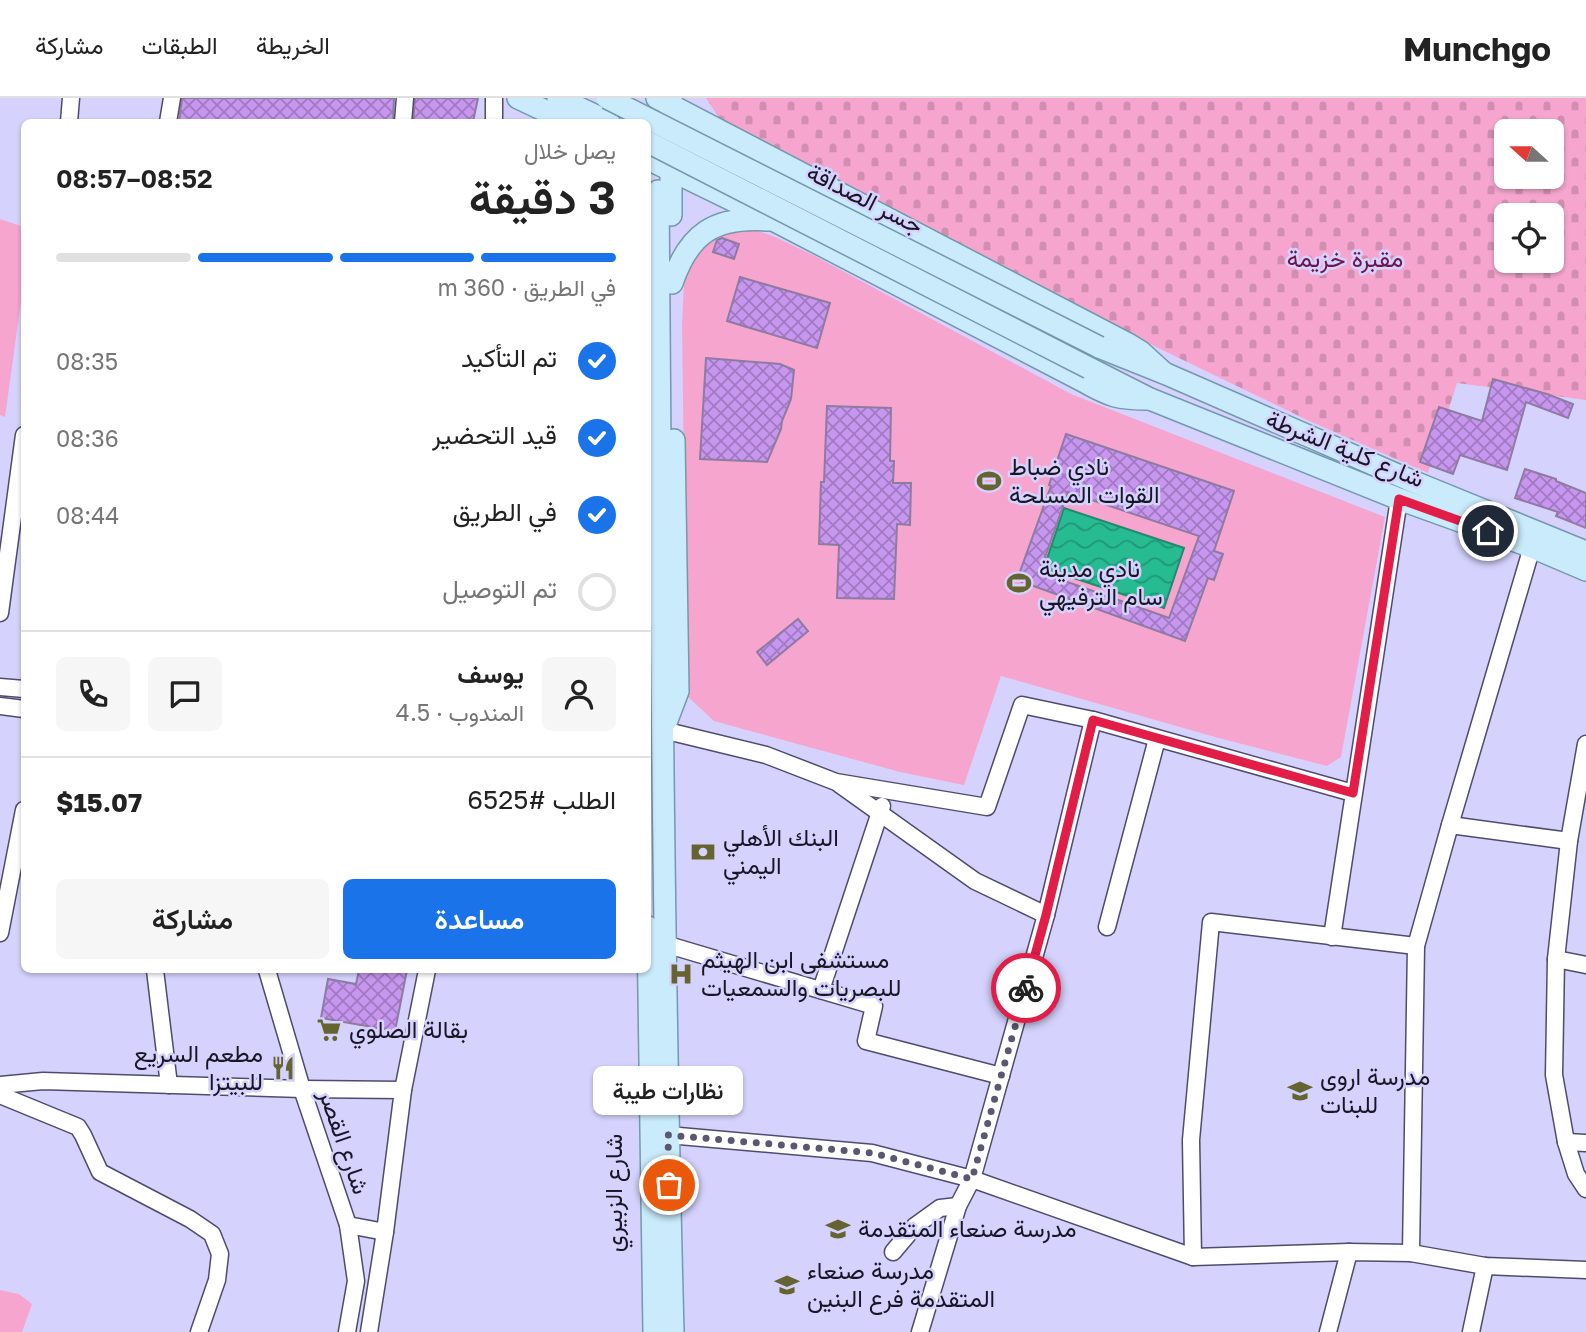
<!DOCTYPE html>
<html lang="ar">
<head>
<meta charset="utf-8">
<style>
  body { margin:0; font-family:"Golos Text",Vazirmatn,sans-serif; background:#f6f6f6; color:#222; direction:rtl; height:100vh; display:flex; flex-direction:column; font-size:26px; white-space:nowrap }
  * { box-sizing:border-box; margin:0 }
  p { font-size:23px; color:#767676 }
  .icon { flex:none; width:38px; height:38px; fill:none; stroke:currentColor; stroke-width:2; stroke-linecap:round; stroke-linejoin:round }
  .map { position:relative; flex:1; overflow:hidden; direction:ltr }
  .details { position:absolute; left:21px; top:21px; width:630px; height:854px; display:flex; flex-direction:column; background:#fff; border-radius:10px; box-shadow:0 2px 5px #0004; direction:rtl }
  .details>* { flex:none }
  .needle { width:46px; rotate:291deg }
  .buttons { position:absolute; left:1494px; top:21px; display:grid; gap:14px }
  .buttons a { display:grid; place-items:center; width:70px; height:70px; border-radius:10px; background:#fff; box-shadow:0 2px 5px #0004; font-size:35px }
  .pin { position:absolute; display:grid; place-items:center; width:60px; height:60px; color:#fff; margin:-30px; border:4px solid #fff; border-radius:50%; box-shadow:0 2px 7px #0007 }
  .courier { position:absolute; display:grid; place-items:center; width:70px; height:70px; margin:-35px; border:5px solid #e11d48; border-radius:50%; background:#fff; color:#222; box-shadow:0 2px 9px #0007 }
  .bubble { position:absolute; height:49px; border-radius:10px; background:#fff; box-shadow:0 2px 5px #0004; font-size:23px; font-weight:600; line-height:49px; text-align:center; direction:rtl }
  .summary em { font-style:normal; font-weight:600 }
  .summary div { display:flex; flex-direction:column-reverse }
  .summary { display:flex; align-items:center; justify-content:space-between; height:119px; padding:0 35px }
  h1 { font-size:46px; font-weight:600; line-height:52px }
  .bar { display:grid; grid-template-columns:repeat(4,1fr); gap:10px 7px; align-content:center; height:84px; padding:0 35px }
  .bar i { height:9px; border-radius:5px; background:#e0e0e0 }
  .bar .current { background:#1a73e8 }
  .bar p { grid-column:span 4 }
  .line { display:flex; align-items:center; gap:18px; padding:0 35px; border-top:2px solid #e0e0e0 }
  .line div { flex:1 }
  .round { display:grid; place-items:center; flex:none; width:74px; height:74px; border-radius:10px; background:#f6f6f6 }
  ol { padding:0 35px; list-style:none }
  li { display:flex; align-items:center; gap:21px; height:77px }
  li p { margin-inline-start:auto }
  li .icon { padding:7px; border-radius:50%; background:#1a73e8; color:#fff; stroke-width:4 }
  li:last-child { color:#767676 }
  li i { width:38px; height:38px; border:4px solid #e0e0e0; border-radius:50% }
  .cta { display:flex; gap:14px; margin-top:auto; padding:14px 35px }
  .cta a { flex:1; height:80px; border-radius:10px; background:#1a73e8; color:#fff; font-size:28px; font-weight:600; line-height:80px; text-align:center }
  .cta a+a { background:#f6f6f6; color:#222 }
  header { display:flex; align-items:center; gap:42px; box-sizing:border-box; height:98px; padding:0 35px; background:#fff; border-bottom:2px solid #e0e0e0 }
  header strong { font-size:33px }
  nav { display:flex; gap:38px; margin-inline-start:auto; font-size:24px }
  .map>svg:first-child { display:block }
  .green { fill:#f6a6ce }
  .cemetery { fill:url(#cemetery-stones); fill-rule:evenodd }
  .water { fill:url(#water-waves); stroke:#228a71; stroke-width:2 }
  .building { fill:url(#building-cross-hatch); stroke:#8e7ba0; stroke-width:2; fill-rule:evenodd }
  .lines { fill:none; stroke-linecap:round; stroke-linejoin:round }
  .minor-casing { stroke:#4f4b6f; stroke-width:19 }
  .major-casing { stroke:#7498ae; stroke-width:24 }
  .minor { stroke:#fff; stroke-width:16 }
  .major { stroke:#c9ebfb; stroke-width:21 }
  .major-bridge-casing { stroke:#7498ae; stroke-width:24; stroke-linecap:butt }
  .major-bridge { stroke:#c9ebfb; stroke-width:21 }
  .done { stroke:#5a5871; stroke-width:7; stroke-dasharray:0 12.6 }
  .route { stroke:#e11d48; stroke-width:9 }
  .labels { text-anchor:middle; stroke-width:5; stroke-linejoin:round; paint-order:stroke }
  .street-label { font-size:24px; fill:#181625; stroke:#d5d2fd }
  .park-label { font-size:24px; fill:#6c154a; stroke:#d5d2fd }
  .poi-label { font-size:24px; fill:#181625; stroke:#d5d2fd; text-anchor:start }
</style>
</head>
<body>
<header>
<strong>Munchgo</strong>
<nav><a>الخريطة</a><a>الطبقات</a><a>مشاركة</a></nav>
</header>
<div class="map">
<svg width="1586" height="1234" viewBox="0 0 1586 1234">
  <defs>
    <pattern id="cemetery-stones" width="16" height="16" patternUnits="userSpaceOnUse" patternTransform="scale(1.75)"><rect width="16" height="16" fill="#f6a6ce"/><path d="M2 7V4a2 2 0 0 1 4 0v3zM10 15v-3a2 2 0 0 1 4 0v3z" fill="#d28eb1"/></pattern>
    <pattern id="water-waves" width="16" height="10" patternUnits="userSpaceOnUse" patternTransform="scale(1.75)"><rect width="16" height="10" fill="#26bb91"/><path d="M0 5q4-4 8 0t8 0" fill="none" stroke="#209776"/></pattern>
    <pattern id="building-cross-hatch" width="8" height="8" patternUnits="userSpaceOnUse" patternTransform="scale(1.75)"><rect width="8" height="8" fill="#c796ef"/><path d="M0 0l8 8M0 8l8-8" fill="none" stroke="#a179c1"/></pattern>
  </defs>
  <rect width="100%" height="100%" fill="#d5d2fd"/>
  <g class="green">
    <polygon points="0,121 24,129 24,182 5,319 0,317"/>
    <polygon points="742,128 773,138 813,157 1071,296 1385,419 1341,659 1327,668 1215,639 1001,578 964,687 900,674 714,623 687,598 682,225 685,166 699,145"/>
    <polygon points="0,1192 19,1196 32,1206 22,1234 0,1234"/>
  </g>
  <path class="cemetery" d="M706 0H1586V302L1457 285 1428 375 1307 322 964 156 721 23ZM1507 33H1552V79H1507ZM1507 117H1552V163H1507Z"/>
  <polygon class="water" points="1064,410 1184,450 1164,510 1044,470"/>
  <g class="building">
    <polygon points="182,0 394,0 393,24 179,24"/>
    <polygon points="415,0 478,0 473,24 413,24"/>
    <polygon points="722,140 739,146 734,161 713,154 717,142"/>
    <polygon points="740,179 830,205 817,250 727,223"/>
    <polygon points="706,260 780,266 794,272 791,301 782,323 781,331 767,364 700,361"/>
    <polygon points="1493,281 1547,296 1573,306 1568,320 1526,304 1507,372 1460,357 1453,376 1420,364 1439,309 1482,323"/>
    <polygon points="827,308 891,310 890,363 894,363 893,385 911,385 910,427 897,426 894,501 837,500 839,447 819,446 821,384 824,384"/>
    <path d="M1066 336 1234 393 1214 453 1223 456 1214 482 1208 480 1185 543 1017 482 1051 388 1049 387ZM1068 394 1199 438 1169 520 1042 475 1044 469 1042 468Z"/>
    <polygon points="1525,371 1556,381 1556,383 1586,395 1586,430 1556,418 1558,414 1515,400"/>
    <polygon points="798,521 808,533 767,567 757,554"/>
    <polygon points="359,872 407,872 395,933 321,920 328,881 356,886"/>
  </g>
  <g class="lines">
    <g class="minor-casing">
      <g id="minor">
        <polyline points="69,24 71,0"/>
        <polyline points="168,24 172,0"/>
        <polyline points="403,24 405,0"/>
        <polyline points="494,24 494,0"/>
        <polyline points="0,515 24,337"/>
        <polyline points="0,589 24,591"/>
        <polyline points="0,608 24,611"/>
        <polyline points="663,632 766,657 836,684 987,709 1022,607 1093,622 1353,695"/>
        <polyline points="1586,646 1569,743 1556,861 1554,977 1566,1044 1576,1076 1586,1091"/>
        <polyline points="839,686 975,783 1046,817"/>
        <polyline points="1450,727 1569,743"/>
        <polyline points="1107,829 1157,641"/>
        <polyline points="0,835 24,712"/>
        <polyline points="1332,839 1399,401"/>
        <polyline points="665,846 874,908 866,943 1001,978"/>
        <polyline points="1556,861 1586,867"/>
        <polyline points="155,872 169,987"/>
        <polyline points="267,872 302,991 348,1127 356,1183 347,1234"/>
        <polyline points="821,892 882,708"/>
        <polyline points="0,987 43,983 302,991 403,992"/>
        <polyline points="0,997 78,1029 83,1037 100,1074 190,1121 212,1136 220,1156 217,1182 199,1234"/>
        <polyline points="668,1037 872,1055 972,1081 1193,1159 1349,1154 1411,1155 1485,1168 1586,1172"/>
        <polyline points="1566,1044 1586,1045"/>
        <polyline points="348,1127 385,1134"/>
        <polyline points="893,1154 915,1128 940,1110 958,1108"/>
        <polyline points="1411,1155 1416,848 1450,727 1532,449"/>
        <polyline points="1193,1159 1191,1042 1211,824 1416,848"/>
        <polyline points="369,1234 385,1134 403,992 427,872"/>
        <polyline points="920,1234 958,1108 972,1081 1046,817 1093,622"/>
        <polyline points="1328,1234 1349,1154"/>
        <polyline points="1471,1234 1485,1168"/>
      </g>
    </g>
    <g class="major-casing">
      <g id="major">
        <polyline points="518,0 569,24"/>
        <polyline points="558,0 609,24"/>
        <polyline points="657,0 1128,246 1141,254 1164,275"/>
        <path d="M648 61 775 123 1083 283C1111 299 1118 301 1150 301"/>
        <path d="M658 93C661 473 663 854 673 1234"/>
        <polyline points="671,117 671,0"/>
        <path d="M672 185C689 135 715 118 768 122"/>
        <polyline points="1099,249 1164,275 1407,381 1586,454"/>
        <polyline points="1089,270 1150,301 1399,401 1532,449 1586,472"/>
        <polyline points="667,622 678,593 674,342"/>
        <polyline points="648,829 654,1234"/>
      </g>
    </g>
    <use href="#minor" class="minor"/>
    <use href="#major" class="major"/>
    <g class="major-bridge-casing">
      <g id="major-bridge">
        <polyline points="607,0 1099,249"/>
        <polyline points="648,44 1089,270"/>
      </g>
    </g>
    <use href="#major-bridge" class="major-bridge"/>
  </g>
  <g class="lines">
    <polyline class="done" points="669,1087 668,1037 873,1055 972,1081 1026,890"/>
    <polyline class="route" points="1026,890 1046,817 1093,622 1353,695 1399,401 1488,433"/>
  </g>
  <defs>
    <g id="stadium-bare" transform="scale(1.89)"><path d="M0-5a6.5 5 0 1 0 0 10a6.5 5 0 1 0 0-10ZM-3.5-1.8h7v3.6h-7Z" fill="#656431" stroke="#d5d2fd" stroke-width="2.5" paint-order="stroke"/></g>
    <g id="bank-bare" transform="scale(1.89)"><path d="M-6-4H6V4H-6ZM0-2.3a2.3 2.3 0 1 0 0 4.6a2.3 2.3 0 1 0 0-4.6Z" fill="#656431" stroke="#d5d2fd" stroke-width="2.5" paint-order="stroke"/></g>
    <g id="hospital-bare" transform="scale(1.89)"><path d="M-5-5h3v3.5h4V-5h3V5h-3V1.5h-4V5h-3Z" fill="#656431" stroke="#d5d2fd" stroke-width="2.5" paint-order="stroke"/></g>
    <g id="supermarket-bare" transform="scale(1.89)"><path d="M-6-5.5h2.5l.6 2H6L4.5 2H-2.5L-4.4-4H-6ZM-1.5 3.2a1.3 1.3 0 1 0 .1 0ZM3 3.2a1.3 1.3 0 1 0 .1 0Z" fill="#656431" stroke="#d5d2fd" stroke-width="2.5" paint-order="stroke"/></g>
    <g id="restaurant-bare" transform="scale(1.89)"><path d="M-5-6h1v4h1v-4h1v4h1v-4h1v5L-1.5 .5V6h-2V.5L-5-1ZM5-6V6H3V1.5H1.5Q1.5-4 5-6Z" fill="#656431" stroke="#d5d2fd" stroke-width="2.5" paint-order="stroke"/></g>
    <g id="school-bare" transform="scale(1.89)"><path d="M0-5L7-2L0 1L-7-2ZM-4 1L0 2.5L4 1V4Q0 6-4 4Z" fill="#656431" stroke="#d5d2fd" stroke-width="2.5" paint-order="stroke"/></g>
  </defs>
  <g fill-rule="evenodd">
    <use href="#stadium-bare" x="989" y="383"/>
    <use href="#stadium-bare" x="1019" y="485"/>
    <use href="#bank-bare" x="703" y="754"/>
    <use href="#hospital-bare" x="681" y="876"/>
    <use href="#supermarket-bare" x="329" y="932"/>
    <use href="#restaurant-bare" x="283" y="970"/>
    <use href="#school-bare" x="1300" y="993"/>
    <use href="#school-bare" x="838" y="1131"/>
    <use href="#school-bare" x="787" y="1187"/>
  </g>
  <g class="labels">
    <g class="street-label">
      <text transform="translate(865 101) rotate(27)" y="8">جسر الصداقة</text>
      <text transform="translate(1345 351) rotate(22)" y="8">شارع كلية الشرطة</text>
      <text transform="translate(344 1044) rotate(71)" y="8">شارع القصر</text>
      <text transform="translate(614 1095) rotate(-90)" y="8">شارع الزبيري</text>
    </g>
    <g class="park-label">
      <text x="1345" y="169">مقبرة خزيمة</text>
    </g>
    <g class="poi-label">
      <text x="1009" y="377">نادي ضباط<tspan x="1009" dy="28">القوات المسلحة</tspan></text>
      <text x="1039" y="479">نادي مدينة<tspan x="1039" dy="28">سام الترفيهي</tspan></text>
      <text x="723" y="748">البنك الأهلي<tspan x="723" dy="28">اليمني</tspan></text>
      <text x="701" y="870">مستشفى ابن الهيثم<tspan x="701" dy="28">للبصريات والسمعيات</tspan></text>
      <text x="349" y="940">بقالة الصلوي</text>
      <text x="263" y="964" text-anchor="end">مطعم السريع<tspan x="263" dy="28">للبيتزا</tspan></text>
      <text x="1320" y="987">مدرسة اروى<tspan x="1320" dy="28">للبنات</tspan></text>
      <text x="858" y="1139">مدرسة صنعاء المتقدمة</text>
      <text x="807" y="1181">مدرسة صنعاء<tspan x="807" dy="28">المتقدمة فرع البنين</tspan></text>
    </g>
  </g>
</svg>
<div class="buttons">
<a><svg class="needle" viewBox="-14 -14 28 28"><path d="M0-13l5 13h-10z" fill="#e53935"/><path d="M0 13l5-13h-10z" fill="#767676"/></svg></a>
<a><svg class="icon" aria-label="locate" viewBox="0 0 24 24"><circle cx="12" cy="12" r="6"/><path d="M12 2v4M12 18v4M2 12h4M18 12h4"/></svg></a>
</div>
<div class="pin" style="left:669px;top:1087px;background:#ea580c"><svg class="icon" aria-label="bag" viewBox="0 0 24 24"><path d="M5 8h14l-1 12H6zM9 8a3 3 0 0 1 6 0"/></svg></div>
<div class="pin" style="left:1488px;top:433px;background:#1f2937"><svg class="icon" aria-label="home" viewBox="0 0 24 24"><path d="M3 11l9-7 9 7M6 9v11h12V9"/></svg></div>
<div class="courier" style="left:1026px;top:890px"><svg class="icon" aria-label="bike" viewBox="0 0 24 24"><circle cx="6" cy="16" r="4"/><circle cx="18" cy="16" r="4"/><path d="M6 16l4-8h5l3 8M10 8l3 8H6M13 5h3"/></svg></div>
<div class="bubble" style="left:593px;top:968px;width:150px">نظارات طيبة</div>
<section class="details">
<div class="summary"><div><h1>3 دقيقة</h1><p>يصل خلال</p></div><em>08:52–08:57</em></div>
<div class="bar"><i class="current"></i><i class="current"></i><i class="current"></i><i></i><p>في الطريق · 360 m</p></div>
<ol>
<li><svg class="icon" aria-label="check" viewBox="0 0 24 24"><path d="M5 12l5 5 9-10"/></svg>تم التأكيد<p>08:35</p></li>
<li><svg class="icon" aria-label="check" viewBox="0 0 24 24"><path d="M5 12l5 5 9-10"/></svg>قيد التحضير<p>08:36</p></li>
<li><svg class="icon" aria-label="check" viewBox="0 0 24 24"><path d="M5 12l5 5 9-10"/></svg>في الطريق<p>08:44</p></li>
<li><i></i>تم التوصيل</li>
</ol>
<div class="line" style="height:126px"><a class="round"><svg class="icon" aria-label="person" viewBox="0 0 24 24"><circle cx="12" cy="8" r="4"/><path d="M4 21q1-7 8-7t8 7"/></svg></a><div><b>يوسف</b><p>المندوب · 4.5</p></div><a class="round"><svg class="icon" aria-label="chat" viewBox="0 0 24 24"><path d="M4 5h16v11H9l-5 4z"/></svg></a><a class="round"><svg class="icon" aria-label="phone" viewBox="0 0 24 24"><path d="M5 4h4l2 5-3 2q2 4 5 5l2-3 5 2v4C11 20 4 13 5 4z"/></svg></a></div>
<div class="line" style="height:91px"><div>الطلب #6525</div><b>$15.07</b></div>
<div class="cta"><a>مساعدة</a><a>مشاركة</a></div>
</section>
</div>
</body>
</html>
